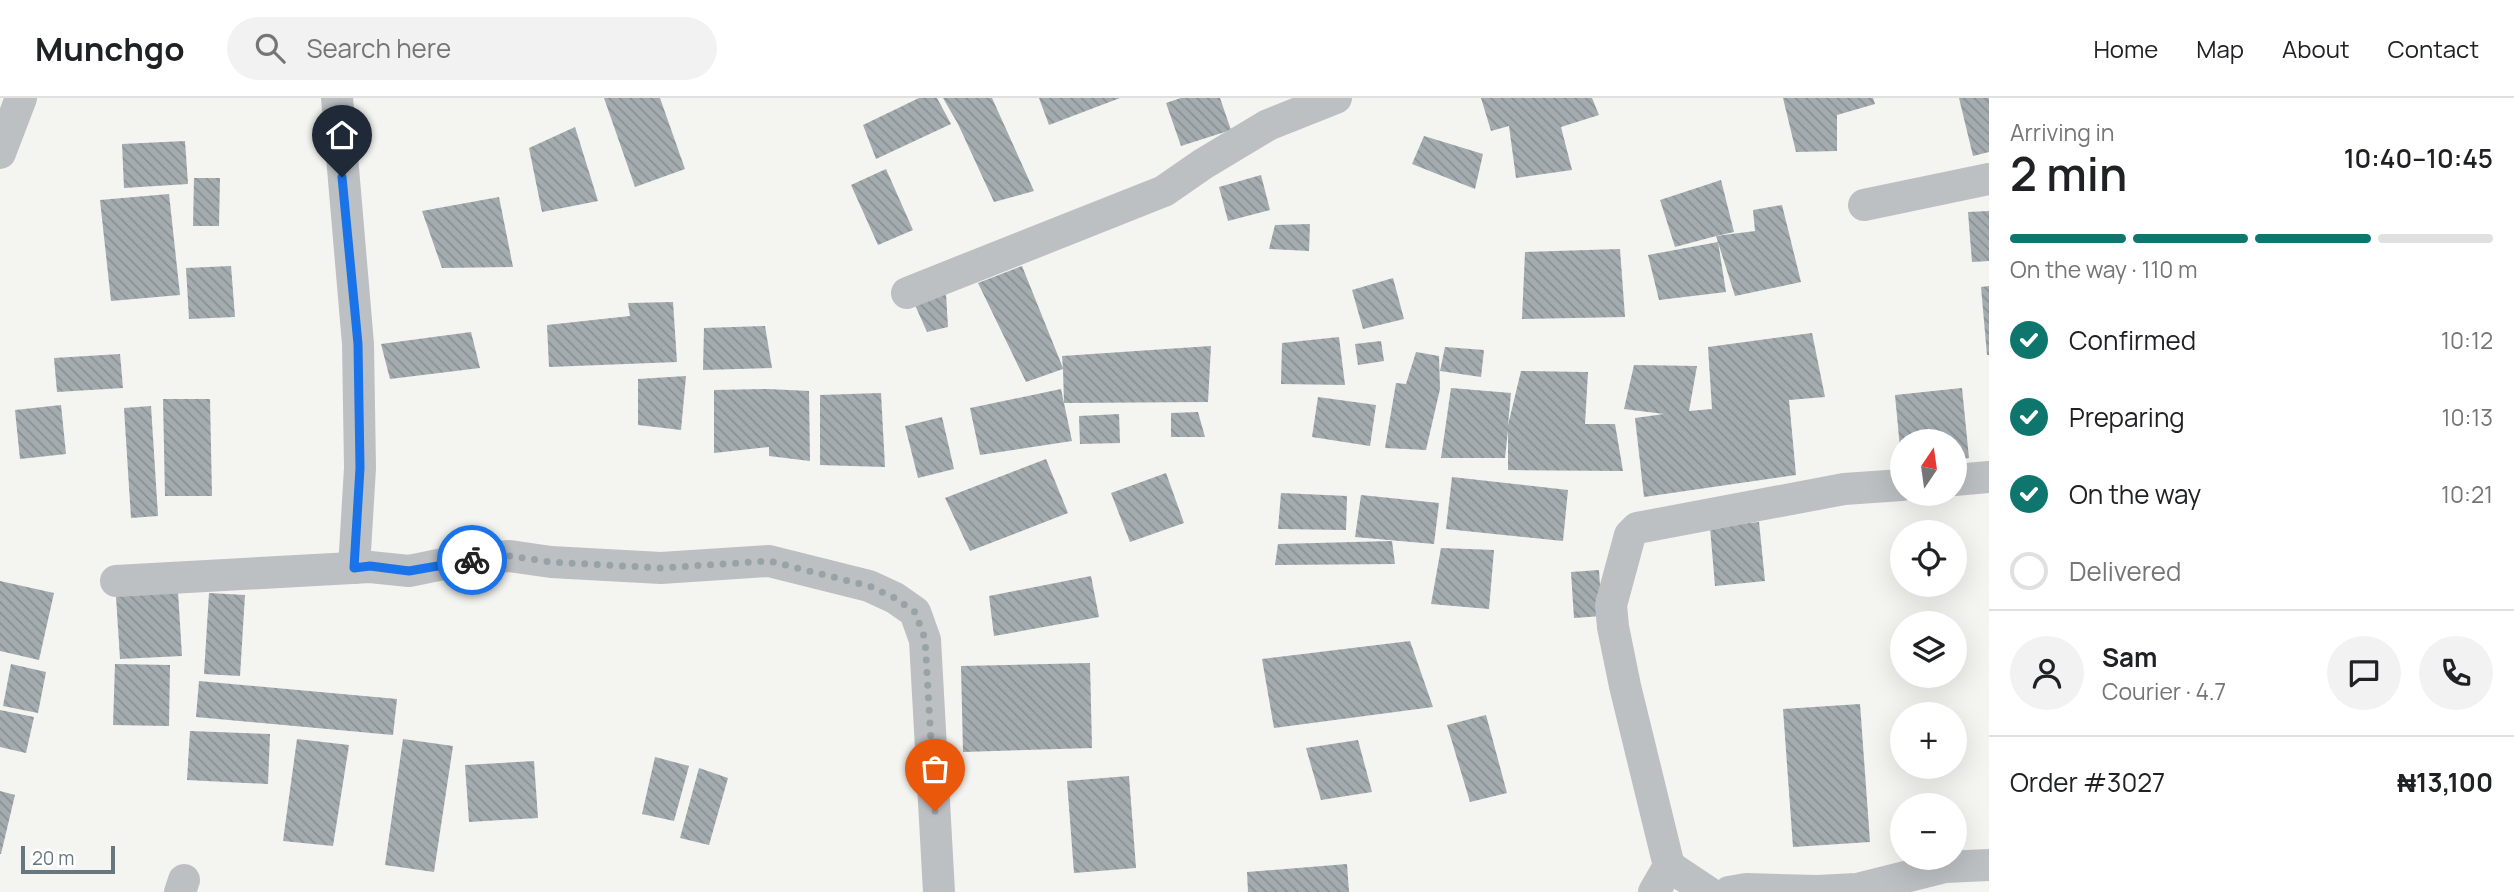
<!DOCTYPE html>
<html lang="en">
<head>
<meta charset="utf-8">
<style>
  body { margin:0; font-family:Manrope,sans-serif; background:#f2f2f2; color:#202124; height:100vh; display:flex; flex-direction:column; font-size:26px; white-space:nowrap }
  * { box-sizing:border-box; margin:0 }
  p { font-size:23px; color:#757577 }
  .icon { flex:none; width:38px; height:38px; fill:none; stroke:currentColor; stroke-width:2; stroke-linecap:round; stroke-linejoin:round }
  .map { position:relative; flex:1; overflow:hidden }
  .side { display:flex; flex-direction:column; background:#fff; width:525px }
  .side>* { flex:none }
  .needle { width:46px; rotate:13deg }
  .controls { position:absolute; left:1890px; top:331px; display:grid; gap:14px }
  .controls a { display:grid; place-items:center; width:77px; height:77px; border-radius:50%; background:#fff; box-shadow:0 7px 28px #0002; font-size:35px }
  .scale { position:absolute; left:21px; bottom:18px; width:94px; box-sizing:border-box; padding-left:7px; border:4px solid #67777f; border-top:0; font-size:19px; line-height:24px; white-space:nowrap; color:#67777f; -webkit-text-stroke:5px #fff; paint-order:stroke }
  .pin { position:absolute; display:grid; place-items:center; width:60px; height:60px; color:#fff; margin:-72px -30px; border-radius:50% 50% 50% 0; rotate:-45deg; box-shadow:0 0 7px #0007 }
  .pin .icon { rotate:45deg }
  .courier { position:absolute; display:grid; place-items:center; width:70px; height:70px; margin:-35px; border:5px solid #1a73e8; border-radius:50%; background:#fff; color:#222; box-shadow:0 2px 9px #0007 }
  .overview em { font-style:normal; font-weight:600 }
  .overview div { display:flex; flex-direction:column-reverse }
  .overview { display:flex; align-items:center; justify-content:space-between; height:119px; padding:0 21px }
  h1 { font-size:46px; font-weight:600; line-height:52px }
  .bar { display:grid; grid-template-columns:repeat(4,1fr); gap:10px 7px; align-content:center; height:84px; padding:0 21px }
  .bar i { height:9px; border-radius:5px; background:#e0e0e0 }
  .bar .current { background:#0f766e }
  .bar p { grid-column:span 4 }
  .line { display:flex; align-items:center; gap:18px; padding:0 21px; border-top:2px solid #e0e0e0 }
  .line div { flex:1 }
  .round { display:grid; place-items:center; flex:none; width:74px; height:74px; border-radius:37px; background:#f2f2f2 }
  ol { padding:0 21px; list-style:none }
  li { display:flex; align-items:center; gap:21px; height:77px }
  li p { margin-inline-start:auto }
  li .icon { padding:7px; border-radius:50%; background:#0f766e; color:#fff; stroke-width:4 }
  li:last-child { color:#757577 }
  li i { width:38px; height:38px; border:4px solid #e0e0e0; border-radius:50% }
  header { display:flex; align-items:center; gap:42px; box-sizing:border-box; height:98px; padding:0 35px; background:#fff; border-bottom:2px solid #e0e0e0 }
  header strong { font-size:33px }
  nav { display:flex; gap:38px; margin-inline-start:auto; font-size:24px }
  .search { width:490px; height:63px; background:#f2f2f2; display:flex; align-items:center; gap:18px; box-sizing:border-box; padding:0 24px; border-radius:38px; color:#757577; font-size:26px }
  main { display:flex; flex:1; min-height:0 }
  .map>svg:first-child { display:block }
  .building { fill:url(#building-back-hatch) }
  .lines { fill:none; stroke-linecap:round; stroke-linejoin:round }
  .minor { stroke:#bcc0c3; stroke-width:32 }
  .done { stroke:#98a3a7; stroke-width:7; stroke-dasharray:0 12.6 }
  .route { stroke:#1a73e8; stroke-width:9 }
</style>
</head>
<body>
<header>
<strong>Munchgo</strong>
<div class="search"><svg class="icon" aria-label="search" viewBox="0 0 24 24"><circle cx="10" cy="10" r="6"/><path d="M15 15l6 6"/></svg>Search here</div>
<nav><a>Home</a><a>Map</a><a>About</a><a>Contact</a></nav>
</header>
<main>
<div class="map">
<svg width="1989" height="794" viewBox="0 0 1989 794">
  <defs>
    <pattern id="building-back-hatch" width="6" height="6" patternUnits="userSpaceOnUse" patternTransform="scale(1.75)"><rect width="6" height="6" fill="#a4acb0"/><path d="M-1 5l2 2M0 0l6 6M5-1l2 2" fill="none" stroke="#899194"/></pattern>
  </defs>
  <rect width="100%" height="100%" fill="#f4f4f1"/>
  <g class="building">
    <polygon points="604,0 660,0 685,71 635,89"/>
    <polygon points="919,0 937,0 951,26 876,61 863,27"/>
    <polygon points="943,0 992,0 1034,93 994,104 958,26"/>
    <polygon points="1039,0 1120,0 1049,27"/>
    <polygon points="1181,0 1220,0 1231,32 1181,48 1166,5"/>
    <polygon points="1481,0 1592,0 1599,17 1561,29 1572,72 1516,80 1509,28 1491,33"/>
    <polygon points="1783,0 1873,0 1875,6 1837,17 1837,53 1796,54"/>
    <polygon points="1959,0 1989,0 1989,54 1973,58"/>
    <polygon points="575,29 598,103 542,114 529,50"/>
    <polygon points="1424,38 1483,56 1475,91 1412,66"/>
    <polygon points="185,43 188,86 124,90 122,46"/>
    <polygon points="886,71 913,132 878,147 851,87"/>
    <polygon points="1261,77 1270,112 1228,123 1219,89"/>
    <polygon points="194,80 220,80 219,128 193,128"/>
    <polygon points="1721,82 1734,134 1716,138 1755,133 1753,112 1782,107 1801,184 1735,198 1716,138 1675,149 1660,102"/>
    <polygon points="169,96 180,197 111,203 100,102"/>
    <polygon points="499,99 513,169 442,170 422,113"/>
    <polygon points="1989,113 1989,163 1972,164 1968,114"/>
    <polygon points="1310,126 1309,153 1269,151 1275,127"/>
    <polygon points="1718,144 1726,194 1659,202 1648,157"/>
    <polygon points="1620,151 1625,219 1522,221 1525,154"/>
    <polygon points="231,168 235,219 189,221 186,170"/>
    <polygon points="1022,168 1063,270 1062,258 1211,248 1208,304 1064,305 1063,271 1026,284 978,185"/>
    <polygon points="1393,180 1404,221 1363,231 1352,192"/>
    <polygon points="1989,188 1989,257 1987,257 1981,189"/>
    <polygon points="946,196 948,229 927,234 915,207"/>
    <polygon points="673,204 677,264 549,269 547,227 630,218 628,205"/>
    <polygon points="765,228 772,270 703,272 704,230"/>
    <polygon points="471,234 480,270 390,281 381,246"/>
    <polygon points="1812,235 1825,299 1789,302 1796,377 1644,399 1635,320 1664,316 1624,311 1634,267 1697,268 1689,313 1712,311 1708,249"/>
    <polygon points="1339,239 1345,287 1281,286 1282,245"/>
    <polygon points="1381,243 1384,263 1358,267 1355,246"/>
    <polygon points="1445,249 1484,252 1481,279 1440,273"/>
    <polygon points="1416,254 1439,258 1440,291 1426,352 1385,350 1396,285 1406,286"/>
    <polygon points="120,256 123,290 57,294 54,260"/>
    <polygon points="1521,273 1588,274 1585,326 1615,326 1623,373 1508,372 1508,332 1505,360 1441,360 1451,290 1511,295 1508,327"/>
    <polygon points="686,278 681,332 638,327 638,281"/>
    <polygon points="1962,290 1969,360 1955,362 1955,343 1902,343 1900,350 1895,297"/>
    <polygon points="768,291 809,293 810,363 769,358 769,349 714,355 714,292"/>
    <polygon points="1061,291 1072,343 980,357 970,310"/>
    <polygon points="881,295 885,369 820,367 820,297"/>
    <polygon points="1318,299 1376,307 1370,348 1312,339"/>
    <polygon points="163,301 210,301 212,398 165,398"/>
    <polygon points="61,307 66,356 20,361 15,312"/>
    <polygon points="151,308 158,418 131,420 124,310"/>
    <polygon points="1198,314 1205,339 1171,339 1171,315"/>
    <polygon points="1119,316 1120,345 1080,346 1079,318"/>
    <polygon points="942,319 954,371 918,380 905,328"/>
    <polygon points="1046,361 1068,415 970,453 945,400"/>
    <polygon points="1166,375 1184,425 1130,444 1111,395"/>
    <polygon points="1452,379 1568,392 1563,443 1446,431"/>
    <polygon points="1281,395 1347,398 1346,432 1278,431"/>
    <polygon points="1361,397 1439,405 1434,446 1355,439"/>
    <polygon points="1759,424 1765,483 1715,488 1710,429"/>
    <polygon points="1392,443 1395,466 1275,467 1278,446"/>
    <polygon points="1441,450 1494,452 1489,511 1431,506"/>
    <polygon points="1599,472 1602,518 1574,520 1571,474"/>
    <polygon points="1091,478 1099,519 994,538 989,498"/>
    <polygon points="0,483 54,495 39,562 0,553"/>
    <polygon points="178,494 182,558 120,561 116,498"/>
    <polygon points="209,495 245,497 240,578 204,576"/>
    <polygon points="1410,543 1433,609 1274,630 1262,561"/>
    <polygon points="1090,565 1092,650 963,654 961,568"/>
    <polygon points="11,566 46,574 38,615 3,608"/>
    <polygon points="115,566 170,567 169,628 113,627"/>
    <polygon points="199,583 397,601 393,637 196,619"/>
    <polygon points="1860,606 1870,744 1793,749 1783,611"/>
    <polygon points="0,612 34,619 26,655 0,649"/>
    <polygon points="1486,617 1507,695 1470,704 1447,627"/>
    <polygon points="190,633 270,636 268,686 187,682"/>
    <polygon points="297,641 349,647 333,748 283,743"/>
    <polygon points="403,641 453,648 434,774 385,767"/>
    <polygon points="1358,642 1372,694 1321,702 1306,650"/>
    <polygon points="655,659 689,668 674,723 642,716"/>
    <polygon points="534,663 538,720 469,724 465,667"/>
    <polygon points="699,670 728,680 709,747 680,740"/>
    <polygon points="1129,678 1136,770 1074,775 1067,683"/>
    <polygon points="0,693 15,697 1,756 0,756"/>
    <polygon points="1347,766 1349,794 1248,794 1247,774"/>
  </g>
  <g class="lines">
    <g class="minor">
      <polyline points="337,0 358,246 360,370 354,470"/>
      <polyline points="0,55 21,0"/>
      <polyline points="1864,107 1989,81"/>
      <polyline points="907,195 1164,93 1203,66 1268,27 1336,0"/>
      <polyline points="1955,382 1989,379"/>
      <polyline points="116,483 370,469 409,473 458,463 510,458 551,464 661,470 769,463 869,488 895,500 915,514 925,542 939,794"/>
      <polyline points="1669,768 1708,794"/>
      <polyline points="180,794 184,782"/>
      <polyline points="1654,794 1669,768 1625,588 1613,529 1611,507 1630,437 1637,430 1844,391 1902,387"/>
      <polyline points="1729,794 1746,791 1817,793 1857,791 1945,769 1989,767"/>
    </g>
  </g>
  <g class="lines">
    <polyline class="done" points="472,462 510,458 551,464 661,470 769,463 869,488 895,500 915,514 925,541 935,713"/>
    <polyline class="route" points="342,79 358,246 360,370 354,470 370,468 409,473 472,462"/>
  </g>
</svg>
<div class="controls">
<a><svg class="needle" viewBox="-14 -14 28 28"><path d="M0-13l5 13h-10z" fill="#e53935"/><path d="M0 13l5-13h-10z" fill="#757577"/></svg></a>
<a><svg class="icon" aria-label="locate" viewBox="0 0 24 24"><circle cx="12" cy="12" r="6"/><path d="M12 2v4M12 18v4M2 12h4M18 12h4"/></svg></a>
<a><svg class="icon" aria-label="layers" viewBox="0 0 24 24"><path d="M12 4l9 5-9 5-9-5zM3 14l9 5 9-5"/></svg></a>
<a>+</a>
<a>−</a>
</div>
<div class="scale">20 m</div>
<div class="pin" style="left:935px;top:713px;background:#ea580c"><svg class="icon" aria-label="bag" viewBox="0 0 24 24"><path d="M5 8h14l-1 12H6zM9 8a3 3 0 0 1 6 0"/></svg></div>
<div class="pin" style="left:342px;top:79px;background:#1f2937"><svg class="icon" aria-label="home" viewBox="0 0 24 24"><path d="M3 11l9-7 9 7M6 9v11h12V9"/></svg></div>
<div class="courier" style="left:472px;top:462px"><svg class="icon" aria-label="bike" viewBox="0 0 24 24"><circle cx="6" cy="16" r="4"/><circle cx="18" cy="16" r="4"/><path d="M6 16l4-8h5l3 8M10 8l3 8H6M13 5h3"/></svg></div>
</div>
<section class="side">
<div class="overview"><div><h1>2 min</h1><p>Arriving in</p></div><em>10:40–10:45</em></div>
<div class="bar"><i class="current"></i><i class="current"></i><i class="current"></i><i></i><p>On the way · 110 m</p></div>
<ol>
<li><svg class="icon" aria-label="check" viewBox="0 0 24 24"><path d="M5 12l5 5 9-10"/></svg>Confirmed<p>10:12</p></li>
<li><svg class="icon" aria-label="check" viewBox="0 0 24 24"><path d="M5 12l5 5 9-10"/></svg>Preparing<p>10:13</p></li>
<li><svg class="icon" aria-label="check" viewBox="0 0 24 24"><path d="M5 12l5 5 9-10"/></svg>On the way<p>10:21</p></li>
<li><i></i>Delivered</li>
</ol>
<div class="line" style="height:126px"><a class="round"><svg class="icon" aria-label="person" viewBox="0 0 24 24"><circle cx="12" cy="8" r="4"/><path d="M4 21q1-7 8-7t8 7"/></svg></a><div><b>Sam</b><p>Courier · 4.7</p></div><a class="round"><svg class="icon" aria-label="chat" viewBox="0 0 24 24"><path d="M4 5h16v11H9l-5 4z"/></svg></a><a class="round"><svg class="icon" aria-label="phone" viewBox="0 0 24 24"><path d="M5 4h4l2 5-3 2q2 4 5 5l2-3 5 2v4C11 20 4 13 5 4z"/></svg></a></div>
<div class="line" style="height:91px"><div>Order #3027</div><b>₦13,100</b></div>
</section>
</main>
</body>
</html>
